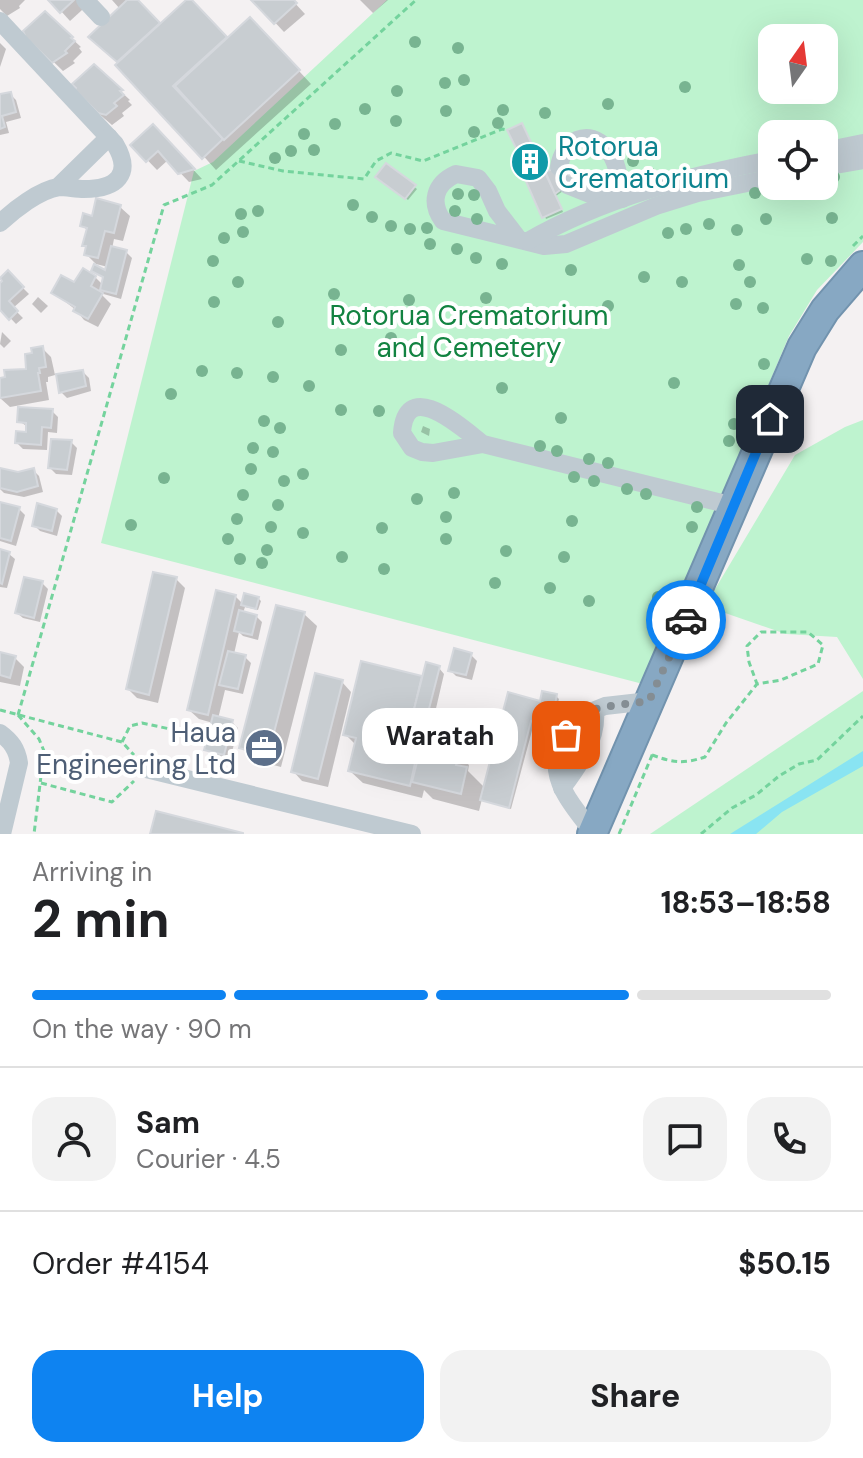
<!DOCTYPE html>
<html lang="en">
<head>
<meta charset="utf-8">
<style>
  body { margin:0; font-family:"DM Sans",sans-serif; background:#f2f2f2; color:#202124; height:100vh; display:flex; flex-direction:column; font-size:30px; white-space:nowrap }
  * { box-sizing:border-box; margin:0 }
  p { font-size:26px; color:#757577 }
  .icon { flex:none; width:44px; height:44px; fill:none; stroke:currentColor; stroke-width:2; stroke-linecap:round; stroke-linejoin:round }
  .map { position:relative; height:834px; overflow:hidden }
  .panel { display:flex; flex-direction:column; background:#fff; flex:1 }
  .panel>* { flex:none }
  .needle { width:52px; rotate:14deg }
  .controls { position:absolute; left:758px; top:24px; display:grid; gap:16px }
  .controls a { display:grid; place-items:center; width:80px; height:80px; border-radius:16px; background:#fff; box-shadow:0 8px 32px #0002; font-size:40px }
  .pin { position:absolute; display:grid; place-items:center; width:68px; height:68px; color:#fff; margin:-34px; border-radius:16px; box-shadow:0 4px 12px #0006 }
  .courier { position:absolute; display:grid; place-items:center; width:80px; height:80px; margin:-40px; border:6px solid #0e83f1; border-radius:50%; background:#fff; color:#222; box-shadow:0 2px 10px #0007 }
  .bubble { position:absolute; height:56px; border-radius:24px; background:#fff; box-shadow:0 8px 32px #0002; font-size:26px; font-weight:700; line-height:56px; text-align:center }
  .overview em { font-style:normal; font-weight:700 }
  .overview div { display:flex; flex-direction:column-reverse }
  .overview { display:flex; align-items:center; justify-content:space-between; height:136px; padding:0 32px }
  h1 { font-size:52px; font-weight:700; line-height:60px }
  .bar { display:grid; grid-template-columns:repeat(4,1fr); gap:12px 8px; align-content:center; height:96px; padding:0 32px }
  .bar i { height:10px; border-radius:6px; background:#e0e0e0 }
  .bar .current { background:#0e83f1 }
  .bar p { grid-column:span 4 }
  .line { display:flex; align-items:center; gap:20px; padding:0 32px; border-top:2px solid #e0e0e0 }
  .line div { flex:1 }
  .round { display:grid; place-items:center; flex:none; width:84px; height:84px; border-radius:24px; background:#f2f2f2 }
  .cta { display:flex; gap:16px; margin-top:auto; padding:16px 32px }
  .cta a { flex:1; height:92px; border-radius:24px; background:#0e83f1; color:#fff; font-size:32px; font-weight:700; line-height:92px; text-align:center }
  .cta a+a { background:#f2f2f2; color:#202124 }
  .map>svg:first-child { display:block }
  .green { fill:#bef3cf; fill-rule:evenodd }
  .water { fill:#89e4f2 }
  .shadow { fill:#0003 }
  .building { fill:#c8cdd1; stroke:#d5d8dd; stroke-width:2 }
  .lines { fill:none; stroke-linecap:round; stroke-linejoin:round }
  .highway-casing { stroke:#7293ae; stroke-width:32 }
  .path { stroke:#74d39d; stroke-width:3; stroke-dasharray:6 4; stroke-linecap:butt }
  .minor { stroke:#bfcad1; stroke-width:18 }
  .highway { stroke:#87a8c3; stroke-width:28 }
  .tree { fill:#78b491 }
  .done { stroke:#848d93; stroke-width:8; stroke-dasharray:0 14.4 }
  .route { stroke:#0e83f1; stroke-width:10 }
  .labels { text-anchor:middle; stroke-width:8; stroke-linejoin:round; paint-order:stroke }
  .culture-label { font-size:28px; fill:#0d838f; stroke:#fff; text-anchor:start }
  .park-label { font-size:28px; fill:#128341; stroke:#fff }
  .service-label { font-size:28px; fill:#4e5e75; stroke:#fff; text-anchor:end }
</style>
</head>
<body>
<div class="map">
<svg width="863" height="834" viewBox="0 0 863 834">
  <rect width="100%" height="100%" fill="#f4f1f2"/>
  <g class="green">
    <path d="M387 0H863V242L817 290 789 336 643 684 101 543 194 171 213 162ZM772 38H824V90H772ZM772 134H824V186H772Z"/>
    <polygon points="863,420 863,679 837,637 786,634 705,606 795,455 845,427"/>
    <polygon points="863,691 863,834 650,834"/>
  </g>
  <polygon class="water" points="863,751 863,766 782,812 756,834 730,834"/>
  <g class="shadow">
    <polygon points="0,0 25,0 19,6 20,8 7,16 0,9"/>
    <polygon points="51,0 93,0 70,21"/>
    <polygon points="112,0 138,0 161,26 189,0 228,41 263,32 311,84 216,170 120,63 100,46 120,9"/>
    <polygon points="254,0 292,0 305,14 284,32"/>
    <polygon points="360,0 388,0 373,13"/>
    <polygon points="45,14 81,47 79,48 82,52 73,61 75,63 63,71 28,37"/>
    <polygon points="0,43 6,49 0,67"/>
    <polygon points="94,67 130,100 128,101 132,105 122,113 124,116 112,125 98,113"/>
    <polygon points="10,94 16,100 21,118 6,122 9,133 0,135 0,96"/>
    <polygon points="524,128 546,173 566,169 573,184 556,196 563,212 546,219 521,153"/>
    <polygon points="162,136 202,179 189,182 168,160 157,170 133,145"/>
    <polygon points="386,166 417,189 408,200 378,177"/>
    <polygon points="120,207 130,216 123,241 114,239 112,249 126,252 132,258 121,299 100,293 111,304 98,327 84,320 76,310 54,293 95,277 103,285 105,279 93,270 106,273 108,267 96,264 86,254 88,248 85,245 88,231 82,225"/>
    <polygon points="8,273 29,294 13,308 23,318 16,324 0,307 0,286"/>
    <polygon points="38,297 48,306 41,313 32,304"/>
    <polygon points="2,332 11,341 4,348 0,344"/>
    <polygon points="42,348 51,357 55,375 48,377 48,382 46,382 49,400 10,407 0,398 0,380 28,371"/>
    <polygon points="83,372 89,378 91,391 67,398 61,392"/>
    <polygon points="52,411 58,417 57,433 48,432 47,450 23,449 17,443 28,434 28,427 19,421"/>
    <polygon points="423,426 430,429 429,436 421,432"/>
    <polygon points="71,442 77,448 72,475 56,474 50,468"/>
    <polygon points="33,470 39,476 43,492 24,497 4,493 0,489 0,476"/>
    <polygon points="0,509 19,509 25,515 16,546 0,541"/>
    <polygon points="56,510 62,516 57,536 40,531 34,525"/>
    <polygon points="0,552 9,554 15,559 7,588 0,587"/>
    <polygon points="176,579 185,588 158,703 137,698 128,689"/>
    <polygon points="42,583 48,589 40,622 23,618 17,613"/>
    <polygon points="235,596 243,604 258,598 261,601 258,610 245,607 243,613 256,616 262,622 258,640 243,636 239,632 234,654 245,657 251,663 243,694 225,690 218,719 232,722 238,728 230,760 212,755 206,749 213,723 199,719 189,710"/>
    <polygon points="304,614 317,626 281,767 254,760 242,748"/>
    <polygon points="0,653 15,658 24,667 20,686 0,682"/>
    <polygon points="471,655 477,661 472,680 456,676 450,670"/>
    <polygon points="439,668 444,674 434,717 445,720 463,738 459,755 469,765 468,771 485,788 541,703 556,696 559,699 551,727 534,723 511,809 482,799 479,811 433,799 424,790 422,798 363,783 350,771 356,745 345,734"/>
    <polygon points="342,682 351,692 328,787 302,781 293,771"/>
  </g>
  <g class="building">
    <polygon points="48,0 74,0 60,13"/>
    <polygon points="127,0 138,0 160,23 117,62 88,37"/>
    <polygon points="186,0 192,0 227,37 173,86 223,139 202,159 115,65"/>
    <polygon points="251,0 294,0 297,3 274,24"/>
    <polygon points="45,11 73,37 71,38 75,41 65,51 67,53 52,63 26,38 23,31"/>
    <polygon points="250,17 300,70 224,140 175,86"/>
    <polygon points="94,64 123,90 120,91 124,95 114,103 117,106 106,115 98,113 75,90 76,88 72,84"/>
    <polygon points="11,92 16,112 2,116 5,127 0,129 0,94"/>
    <polygon points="522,123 562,209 542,218 514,154 518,152 507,130"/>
    <polygon points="153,124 195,169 178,174 158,151 146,162 130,145"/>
    <polygon points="386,163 416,185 405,199 375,177"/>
    <polygon points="566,167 572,181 555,194 545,171"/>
    <polygon points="96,198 121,205 114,233 105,231 98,258 84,255 86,246 82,246 87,228 80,226 83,213 92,216"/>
    <polygon points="111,246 127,250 116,294 100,290 103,277 91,271 94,264 105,270"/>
    <polygon points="83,268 96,276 91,286 103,293 88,319 73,311 75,307 51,293 61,275 74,282"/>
    <polygon points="8,270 24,287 9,301 18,311 9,320 0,310 0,283 2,281 0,278"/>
    <polygon points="43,346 46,367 39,368 40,373 38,373 41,391 0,398 0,378 5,377 4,370 26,369 25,354 32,353 31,348"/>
    <polygon points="83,370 86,386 59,393 56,374"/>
    <polygon points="18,407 53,409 51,428 42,427 41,445 15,443 16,431 26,432 26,423 17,422"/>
    <polygon points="51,439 72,440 67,470 48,468"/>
    <polygon points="0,468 18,472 34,468 38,486 17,492 0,488"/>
    <polygon points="0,502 20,507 11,541 0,538"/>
    <polygon points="37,503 57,509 52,531 32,526"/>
    <polygon points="0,549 10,552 2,584 0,583"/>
    <polygon points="153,572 177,577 149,695 126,689"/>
    <polygon points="24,577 43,581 34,618 15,613"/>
    <polygon points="216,590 236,595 208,715 187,710"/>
    <polygon points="244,593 259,597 256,609 241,605"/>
    <polygon points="276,605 305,612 268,756 239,748"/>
    <polygon points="239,610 257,615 252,635 234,631"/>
    <polygon points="454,648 472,653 466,675 448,671"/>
    <polygon points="228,651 246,655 238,689 219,685"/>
    <polygon points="0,652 16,656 10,678 0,675"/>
    <polygon points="361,661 422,676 402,760 415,763 410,786 348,771 356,738 343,735"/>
    <polygon points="426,662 440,666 421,740 407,737"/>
    <polygon points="315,673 343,680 318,779 291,772"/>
    <polygon points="542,691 557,694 553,717 549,726 531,721 509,808 480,800 508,692 540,701"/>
    <polygon points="429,714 446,718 439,755 444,743 452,745 448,757 458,759 456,765 467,767 461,794 412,782"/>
    <polygon points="213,715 233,720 224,755 204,750"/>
    <polygon points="156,811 243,833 243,834 150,834"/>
  </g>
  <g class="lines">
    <g class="highway-casing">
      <polyline id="highway" points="592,834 802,347 825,310 863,266"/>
    </g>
    <g class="path">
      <polyline points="239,161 283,171 364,179 376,161 391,153 423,161 502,129 507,130"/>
      <polyline points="853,246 863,236"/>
      <polyline points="0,710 122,742 134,755"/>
      <polyline points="18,715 164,205 212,185 416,0"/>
      <polyline points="18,715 39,739 44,751 34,834"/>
      <polyline points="122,742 130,726 142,723 170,729"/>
      <path d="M652 755C674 763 683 764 705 757L726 723 757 684 781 680 818 664 823 645 808 632H761L747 646 749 662 757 684"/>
      <polyline points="41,783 112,802 134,781"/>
      <polyline points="619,834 653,753"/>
      <polyline points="701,834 732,808 756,795 779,776 799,764 817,760 863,716"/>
    </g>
    <g class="minor">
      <polyline points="85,0 101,17"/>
      <path d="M0 21 115 144C133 174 117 189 84 189 76 189 67 187 59 187 39 190 14 210 0 223"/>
      <polyline points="824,151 863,143"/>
      <path d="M559 167C563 141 588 126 608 150 619 164 619 182 622 199L592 195 567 185"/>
      <polyline points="824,167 863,160"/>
      <polyline points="58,187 109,137"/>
      <path d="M517 237 497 211 488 191 478 178 456 174C434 184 430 203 443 221L544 246 566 244 656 206 698 193 772 178"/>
      <path d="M528 241C604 198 687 176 772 160"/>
      <path d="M483 444C462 428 406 376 402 433L412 448 422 452 433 453 483 444 734 506"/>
      <path d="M0 733C11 741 17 749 19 763L2 834"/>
      <polyline points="146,769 412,834"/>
      <path d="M562 788C578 767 598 739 595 711"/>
      <path d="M593 832C576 810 550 783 558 752 561 741 570 729 575 718L605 706 649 701"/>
    </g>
    <use href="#highway" class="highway"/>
  </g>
  <g class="tree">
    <circle cx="415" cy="42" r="6"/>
    <circle cx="458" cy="48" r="6"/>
    <circle cx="464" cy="80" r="6"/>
    <circle cx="445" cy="83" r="6"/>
    <circle cx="685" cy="87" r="6"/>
    <circle cx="397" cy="91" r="6"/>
    <circle cx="608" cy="104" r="6"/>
    <circle cx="365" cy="109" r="6"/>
    <circle cx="503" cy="110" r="6"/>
    <circle cx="446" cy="111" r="6"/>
    <circle cx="545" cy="113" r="6"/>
    <circle cx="396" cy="121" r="6"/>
    <circle cx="498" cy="123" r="6"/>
    <circle cx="335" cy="124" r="6"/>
    <circle cx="474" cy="132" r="6"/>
    <circle cx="304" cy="134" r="6"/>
    <circle cx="314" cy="150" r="6"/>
    <circle cx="291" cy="151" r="6"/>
    <circle cx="275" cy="158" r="6"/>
    <circle cx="633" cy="161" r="6"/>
    <circle cx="651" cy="174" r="6"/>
    <circle cx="834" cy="177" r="6"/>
    <circle cx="755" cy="193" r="6"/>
    <circle cx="458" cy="194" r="6"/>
    <circle cx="474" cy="195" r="6"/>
    <circle cx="353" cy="205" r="6"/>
    <circle cx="258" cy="211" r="6"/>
    <circle cx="455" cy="211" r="6"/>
    <circle cx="241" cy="214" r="6"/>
    <circle cx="372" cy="217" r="6"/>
    <circle cx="832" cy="218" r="6"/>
    <circle cx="477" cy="219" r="6"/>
    <circle cx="766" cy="219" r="6"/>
    <circle cx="709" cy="224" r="6"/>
    <circle cx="391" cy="226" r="6"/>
    <circle cx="427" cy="228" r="6"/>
    <circle cx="410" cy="229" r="6"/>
    <circle cx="686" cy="229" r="6"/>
    <circle cx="737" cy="230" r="6"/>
    <circle cx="243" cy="232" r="6"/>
    <circle cx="668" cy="233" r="6"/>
    <circle cx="224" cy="238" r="6"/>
    <circle cx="430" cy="244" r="6"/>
    <circle cx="457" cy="249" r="6"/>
    <circle cx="476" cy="258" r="6"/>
    <circle cx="807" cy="259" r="6"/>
    <circle cx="213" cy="261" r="6"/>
    <circle cx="831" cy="261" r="6"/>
    <circle cx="502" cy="264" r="6"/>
    <circle cx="739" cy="265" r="6"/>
    <circle cx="571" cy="270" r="6"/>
    <circle cx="644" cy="277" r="6"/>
    <circle cx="238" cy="282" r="6"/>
    <circle cx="682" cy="282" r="6"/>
    <circle cx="750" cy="282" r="6"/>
    <circle cx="334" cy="294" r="6"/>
    <circle cx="486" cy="298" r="6"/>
    <circle cx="409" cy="300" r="6"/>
    <circle cx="214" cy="302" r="6"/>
    <circle cx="736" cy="304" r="6"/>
    <circle cx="608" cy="306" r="6"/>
    <circle cx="763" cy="308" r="6"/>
    <circle cx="278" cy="322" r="6"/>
    <circle cx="391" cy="338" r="6"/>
    <circle cx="552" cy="346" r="6"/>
    <circle cx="341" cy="350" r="6"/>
    <circle cx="764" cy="364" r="6"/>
    <circle cx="202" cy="371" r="6"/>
    <circle cx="237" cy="373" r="6"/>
    <circle cx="273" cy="377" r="6"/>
    <circle cx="674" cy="383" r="6"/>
    <circle cx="309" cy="386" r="6"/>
    <circle cx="502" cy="388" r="6"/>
    <circle cx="171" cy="394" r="6"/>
    <circle cx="341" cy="410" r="6"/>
    <circle cx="379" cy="411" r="6"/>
    <circle cx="561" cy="418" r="6"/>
    <circle cx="264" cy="421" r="6"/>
    <circle cx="734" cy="424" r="6"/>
    <circle cx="280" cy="428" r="6"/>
    <circle cx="729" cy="441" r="6"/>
    <circle cx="540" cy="446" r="6"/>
    <circle cx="253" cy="448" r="6"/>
    <circle cx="557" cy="451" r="6"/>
    <circle cx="273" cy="452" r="6"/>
    <circle cx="589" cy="459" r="6"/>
    <circle cx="608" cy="463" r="6"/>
    <circle cx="251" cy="469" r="6"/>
    <circle cx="303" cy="474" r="6"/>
    <circle cx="574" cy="477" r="6"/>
    <circle cx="164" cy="478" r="6"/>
    <circle cx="284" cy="481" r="6"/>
    <circle cx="594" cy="481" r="6"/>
    <circle cx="627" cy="489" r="6"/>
    <circle cx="454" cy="493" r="6"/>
    <circle cx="646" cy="494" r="6"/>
    <circle cx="243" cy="495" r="6"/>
    <circle cx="417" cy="499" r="6"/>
    <circle cx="278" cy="505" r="6"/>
    <circle cx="697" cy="507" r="6"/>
    <circle cx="446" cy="517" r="6"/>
    <circle cx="237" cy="519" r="6"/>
    <circle cx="572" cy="521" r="6"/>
    <circle cx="131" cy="525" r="6"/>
    <circle cx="271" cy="527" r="6"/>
    <circle cx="692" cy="527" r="6"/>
    <circle cx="382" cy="528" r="6"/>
    <circle cx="303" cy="533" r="6"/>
    <circle cx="228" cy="539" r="6"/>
    <circle cx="446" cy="539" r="6"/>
    <circle cx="267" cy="550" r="6"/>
    <circle cx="506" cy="551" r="6"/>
    <circle cx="342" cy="557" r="6"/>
    <circle cx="564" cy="557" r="6"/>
    <circle cx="240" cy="559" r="6"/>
    <circle cx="262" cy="563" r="6"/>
    <circle cx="384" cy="569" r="6"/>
    <circle cx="495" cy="583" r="6"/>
    <circle cx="550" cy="588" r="6"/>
    <circle cx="658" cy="597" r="6"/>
    <circle cx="589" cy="601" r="6"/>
  </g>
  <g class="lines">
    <path class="done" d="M566 735C569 731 571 722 575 718 586 706 633 704 649 701L686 620"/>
    <polyline class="route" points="686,620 770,419"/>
  </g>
  <defs>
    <g id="building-disc" transform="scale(2)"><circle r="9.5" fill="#0f9aa8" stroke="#fff"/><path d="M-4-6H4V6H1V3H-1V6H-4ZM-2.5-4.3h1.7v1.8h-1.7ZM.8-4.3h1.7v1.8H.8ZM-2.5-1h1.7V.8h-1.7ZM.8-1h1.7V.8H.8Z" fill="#fff"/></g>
    <g id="office-disc" transform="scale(2)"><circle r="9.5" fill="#5c6f8a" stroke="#fff"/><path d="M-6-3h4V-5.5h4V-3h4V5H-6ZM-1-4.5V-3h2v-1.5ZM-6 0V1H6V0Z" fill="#fff"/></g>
  </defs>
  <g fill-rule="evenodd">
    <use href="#building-disc" x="530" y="162"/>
    <use href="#office-disc" x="264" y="748"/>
  </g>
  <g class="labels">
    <g class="culture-label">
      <text x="558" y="156">Rotorua<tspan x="558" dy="32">Crematorium</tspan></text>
    </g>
    <g class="park-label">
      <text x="469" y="325">Rotorua Crematorium<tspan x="469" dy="32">and Cemetery</tspan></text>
    </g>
    <g class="service-label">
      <text x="236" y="742">Haua<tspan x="236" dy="32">Engineering Ltd</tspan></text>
    </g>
  </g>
</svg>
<div class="controls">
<a><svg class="needle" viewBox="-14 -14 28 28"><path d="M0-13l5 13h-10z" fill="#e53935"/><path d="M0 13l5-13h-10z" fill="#757577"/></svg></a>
<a><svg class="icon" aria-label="locate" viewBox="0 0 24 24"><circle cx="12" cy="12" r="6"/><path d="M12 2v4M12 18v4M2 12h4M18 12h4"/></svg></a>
</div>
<div class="pin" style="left:566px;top:735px;background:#ea580c"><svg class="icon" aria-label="bag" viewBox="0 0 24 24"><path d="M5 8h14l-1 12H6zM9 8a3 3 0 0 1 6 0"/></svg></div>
<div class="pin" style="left:770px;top:419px;background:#1f2937"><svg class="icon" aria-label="home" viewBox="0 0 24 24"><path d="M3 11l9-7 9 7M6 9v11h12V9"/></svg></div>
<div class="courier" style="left:686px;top:620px"><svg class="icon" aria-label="car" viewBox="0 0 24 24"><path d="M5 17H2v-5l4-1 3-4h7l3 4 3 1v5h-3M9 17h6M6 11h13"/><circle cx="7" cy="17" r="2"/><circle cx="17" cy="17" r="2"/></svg></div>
<div class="bubble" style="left:362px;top:708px;width:156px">Waratah</div>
</div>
<section class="panel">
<div class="overview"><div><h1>2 min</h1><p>Arriving in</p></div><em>18:53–18:58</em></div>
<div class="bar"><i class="current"></i><i class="current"></i><i class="current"></i><i></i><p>On the way · 90 m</p></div>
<div class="line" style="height:144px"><a class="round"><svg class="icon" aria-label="person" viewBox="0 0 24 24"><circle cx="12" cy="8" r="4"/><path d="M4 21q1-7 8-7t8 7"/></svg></a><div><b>Sam</b><p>Courier · 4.5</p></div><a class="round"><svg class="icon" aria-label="chat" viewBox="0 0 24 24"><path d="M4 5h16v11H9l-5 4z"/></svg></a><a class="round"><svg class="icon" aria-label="phone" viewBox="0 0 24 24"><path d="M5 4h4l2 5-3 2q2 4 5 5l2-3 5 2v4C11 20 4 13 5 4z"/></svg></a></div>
<div class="line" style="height:104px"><div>Order #4154</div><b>$50.15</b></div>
<div class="cta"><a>Help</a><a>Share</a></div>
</section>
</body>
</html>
